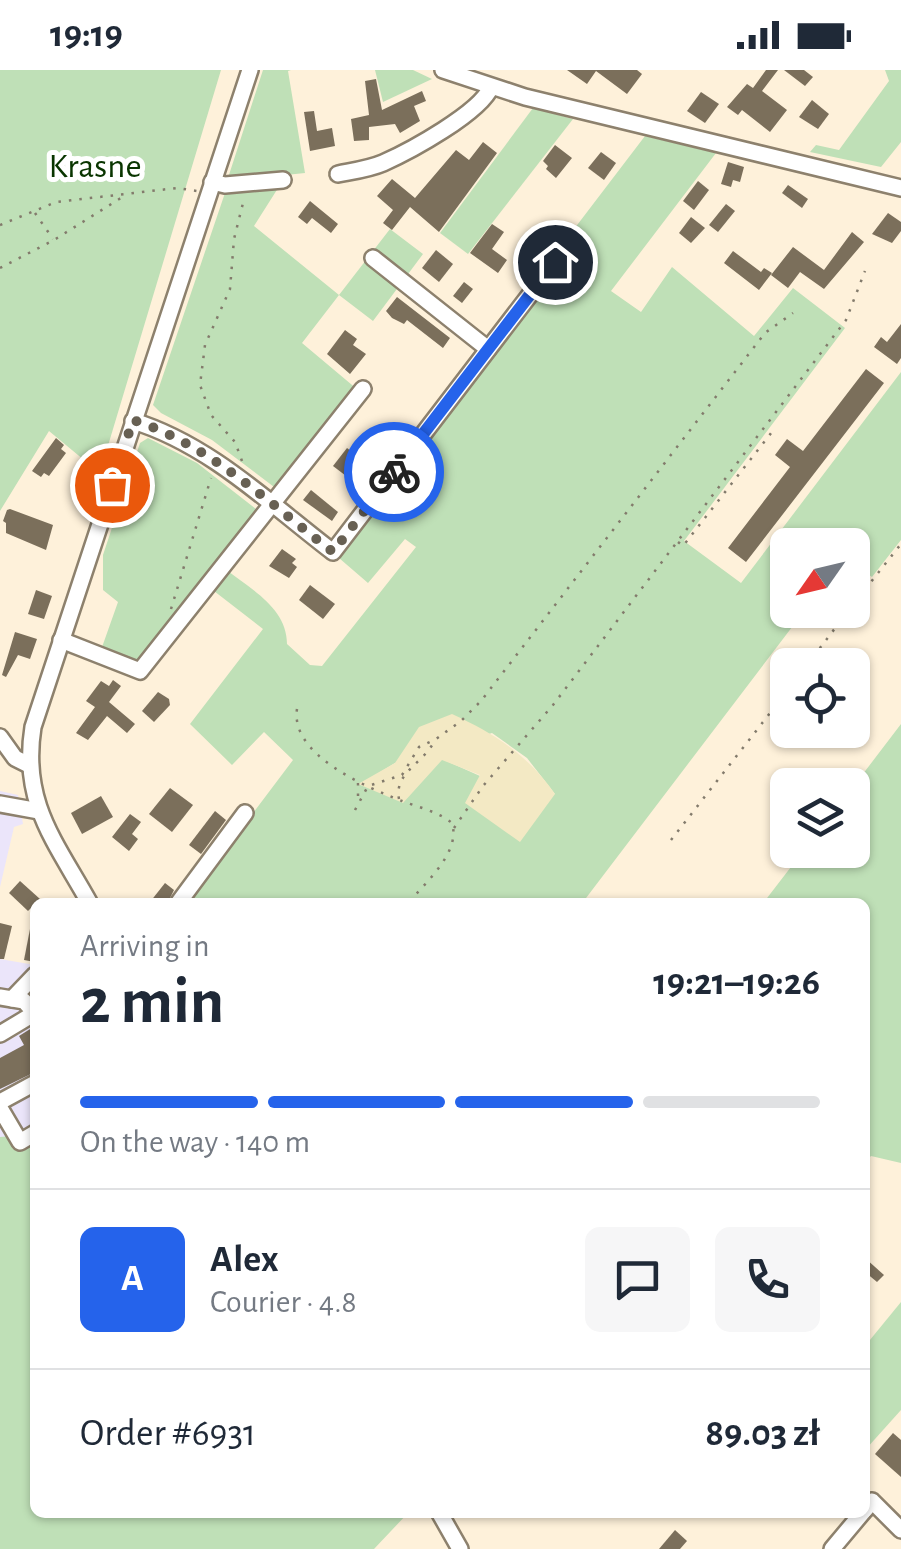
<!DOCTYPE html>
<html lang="en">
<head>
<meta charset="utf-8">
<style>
  body { margin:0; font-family:"Alegreya Sans",sans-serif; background:#f6f6f7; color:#1f2937; height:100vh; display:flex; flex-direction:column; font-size:38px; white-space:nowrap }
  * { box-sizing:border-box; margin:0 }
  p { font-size:32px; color:#747a83 }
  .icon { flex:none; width:55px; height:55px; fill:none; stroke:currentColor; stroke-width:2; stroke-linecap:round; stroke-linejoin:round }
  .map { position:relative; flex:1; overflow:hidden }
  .drawer { position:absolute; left:30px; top:828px; width:840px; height:620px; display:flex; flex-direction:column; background:#fff; border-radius:15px; box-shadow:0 2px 8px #0004 }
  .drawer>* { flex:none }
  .needle { width:65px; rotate:236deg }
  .fabs { position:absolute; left:770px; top:458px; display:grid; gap:20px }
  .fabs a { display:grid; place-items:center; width:100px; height:100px; border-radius:15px; background:#fff; box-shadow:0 2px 8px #0004; font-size:50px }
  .pin { position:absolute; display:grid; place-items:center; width:85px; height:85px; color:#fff; margin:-42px; border:5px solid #fff; border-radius:50%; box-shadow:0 2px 10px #0007 }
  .courier { position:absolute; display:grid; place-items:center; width:100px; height:100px; margin:-50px; border:8px solid #2563eb; border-radius:50%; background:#fff; color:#222; box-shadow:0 2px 12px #0007 }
  .headline em { font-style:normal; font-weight:600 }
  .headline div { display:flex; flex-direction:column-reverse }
  .headline { display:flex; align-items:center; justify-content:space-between; height:170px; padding:0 50px }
  h1 { font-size:65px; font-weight:600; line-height:75px }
  .bar { display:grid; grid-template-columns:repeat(4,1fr); gap:15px 10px; align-content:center; height:120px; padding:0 50px }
  .bar i { height:12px; border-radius:8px; background:#e0e1e3 }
  .bar .current { background:#2563eb }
  .bar p { grid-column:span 4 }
  .line { display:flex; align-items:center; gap:25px; padding:0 50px; border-top:2px solid #e0e1e3 }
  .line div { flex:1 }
  .round { display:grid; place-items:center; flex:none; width:105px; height:105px; border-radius:15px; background:#f6f6f7 }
  .status { display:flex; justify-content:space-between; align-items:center; height:70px; padding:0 50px; background:#fff; direction:ltr }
  .status svg { height:28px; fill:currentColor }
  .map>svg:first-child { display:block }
  .commercial { fill:#ebe5fa }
  .green { fill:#bfe0b7; fill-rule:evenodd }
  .sand { fill:#f3e9c4 }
  .building { fill:#7b6f5b }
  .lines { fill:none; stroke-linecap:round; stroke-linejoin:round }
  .minor-casing { stroke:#8d816d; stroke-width:20 }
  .path { stroke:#837b6c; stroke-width:2.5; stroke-dasharray:2.5 8; stroke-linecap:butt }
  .minor { stroke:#fff; stroke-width:15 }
  .done { stroke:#676053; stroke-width:10; stroke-dasharray:0 18 }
  .route { stroke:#2563eb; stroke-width:12 }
  .labels { text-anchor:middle; stroke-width:10; stroke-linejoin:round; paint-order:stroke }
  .park-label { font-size:35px; fill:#093500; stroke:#fff }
</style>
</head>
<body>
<div class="status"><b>19:19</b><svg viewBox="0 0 49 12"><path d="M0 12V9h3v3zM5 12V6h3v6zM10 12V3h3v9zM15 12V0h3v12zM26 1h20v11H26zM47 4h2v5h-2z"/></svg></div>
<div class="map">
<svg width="901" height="1479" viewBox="0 0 901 1479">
  <rect width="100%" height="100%" fill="#fef1da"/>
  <g class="commercial">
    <polygon points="0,721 18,725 23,754 14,757 0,817"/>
    <polygon points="0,889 35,895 35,1070 0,1067"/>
  </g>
  <g class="green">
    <polygon points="0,0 221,0 107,379 84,390 49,361 0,441"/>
    <polygon points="263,0 291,0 288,1 305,103 227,111"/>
    <polygon points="375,0 413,0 432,9 383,32"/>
    <polygon points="885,0 901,0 901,72 881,97 810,82 816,75 839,80 889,11"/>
    <polygon points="533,38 573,49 468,184 440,163"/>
    <path d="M645 66 716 83 611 221 641 242 672 197 754 266 793 218 845 258 684 471 741 513 901 302V470L872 507 853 494 852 475H788V540H805L583 832H186L293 690 264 662 232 695 190 654 263 559 214 521 225 499C251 519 287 538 287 574L310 595 322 596 416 477 405 469 368 513 339 488 561 196 552 188ZM492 663 527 688 555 724 480 706 442 689 359 715 395 693Z"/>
    <polygon points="280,115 254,156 339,225 390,159 423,184 373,251 339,225 302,273 358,320 278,420 212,370 161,343 153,335 226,120"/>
    <polygon points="148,368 197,393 261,443 139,596 101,580 118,532 103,520 103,485 140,373"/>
    <polygon points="901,654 901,1093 871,1086 865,1092 865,832 764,832 804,780 852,780 853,717"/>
    <polygon points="12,1066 35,1070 35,1442 408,1443 374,1479 0,1479 0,1067"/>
    <polygon points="901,1232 901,1340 866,1379 865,1276"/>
  </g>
  <path class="sand" d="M452 644C495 664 527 684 555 724L520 772 465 733 480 705 442 690 403 733 358 714 395 693 419 657Z"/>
  <g class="building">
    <polygon points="567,0 637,0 642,4 627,24 596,1 587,14"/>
    <polygon points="766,0 778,0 762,21 787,40 770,62 742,40 738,45 727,37 747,14 753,18"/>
    <polygon points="784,0 804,0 813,7 805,16"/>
    <polygon points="376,9 382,40 422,21 426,31 414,36 420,51 400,63 395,54 369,57 369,70 354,71 351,49 369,45 365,11"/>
    <polygon points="701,22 719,34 705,53 687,41"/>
    <polygon points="812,30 829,44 818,59 799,47"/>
    <polygon points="314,41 317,61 332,58 335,76 310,81 304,42"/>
    <polygon points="483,72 497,83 439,162 410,137 392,160 383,153 393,140 377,126 392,109 415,128 456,80 469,90"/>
    <polygon points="555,75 572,88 556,108 546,99 548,96 543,91"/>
    <polygon points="601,82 616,93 604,110 588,98"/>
    <polygon points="728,92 744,97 740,112 733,110 731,117 721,114"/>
    <polygon points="698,111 709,120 694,140 683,131"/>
    <polygon points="788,115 808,129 802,138 782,123"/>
    <polygon points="310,131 338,154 331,163 312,148 307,154 298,147"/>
    <polygon points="726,134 735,141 718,162 709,155"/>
    <polygon points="888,143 901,152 901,161 892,173 872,164"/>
    <polygon points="691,147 705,158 691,173 679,163"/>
    <polygon points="492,154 504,162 492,179 507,190 498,203 470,183"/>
    <polygon points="852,162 864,172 824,219 800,202 788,218 771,205 793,177 824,200"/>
    <polygon points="436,180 453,194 439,212 422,198"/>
    <polygon points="733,181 761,202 764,198 772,203 759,220 724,193"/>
    <polygon points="464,212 473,219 462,233 453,226"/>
    <polygon points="397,227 450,268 443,278 407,250 404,254 392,248 386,241"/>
    <polygon points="901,254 901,288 897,294 874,277 881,267 887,272"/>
    <polygon points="345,260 357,269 353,275 366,284 350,304 327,284"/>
    <polygon points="866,299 884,313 746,492 728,478 790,397 775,385 787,369 803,381"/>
    <polygon points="56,368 64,375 61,379 66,383 49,406 44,403 41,407 32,401"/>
    <polygon points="347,378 367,394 354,412 333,396"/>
    <polygon points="311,420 338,442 332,451 303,430"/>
    <polygon points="10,439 53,455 46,480 6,463 6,453 3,451 7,440"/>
    <polygon points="282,479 296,489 292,493 297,497 289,508 269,496"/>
    <polygon points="310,515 335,534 323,549 299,530"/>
    <polygon points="36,520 52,526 44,549 28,544"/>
    <polygon points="15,562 37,569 30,589 18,585 6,607 2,605"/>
    <polygon points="113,610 121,616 109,632 135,654 127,663 107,646 88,670 76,663 95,637 86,631 101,611 109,616"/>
    <polygon points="158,622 169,629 170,635 154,652 142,641"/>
    <polygon points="170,718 193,735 172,762 149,744"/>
    <polygon points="101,726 113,747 82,764 71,743"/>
    <polygon points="215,741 226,750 201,784 189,775"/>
    <polygon points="130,744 141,752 132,764 138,769 129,781 112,767"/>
    <polygon points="20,811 40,829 28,841 9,823"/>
    <polygon points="165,813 174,820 168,832 150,832"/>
    <polygon points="0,853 12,856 4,889 0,889"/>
    <polygon points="30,859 35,859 35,892 24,890"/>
    <polygon points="35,956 35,1002 0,1019 0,988 24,975 19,966"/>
    <polygon points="865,1188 884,1205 877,1212 865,1202"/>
    <polygon points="893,1363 901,1370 901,1407 875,1384"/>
    <polygon points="675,1460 687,1471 680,1479 659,1479"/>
  </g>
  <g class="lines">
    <g class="minor-casing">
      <g id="minor">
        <polyline points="443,0 525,27 901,118"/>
        <path d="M338 104C353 101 369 99 383 93 410 81 480 43 491 17"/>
        <polyline points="212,112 225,115 283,110"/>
        <polyline points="373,188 488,279"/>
        <path d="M133 351C209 374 270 434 333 482L555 192"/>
        <polyline points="61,570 140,601 363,319"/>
        <polyline points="0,667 15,688 29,695"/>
        <polyline points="0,734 39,741"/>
        <path d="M89 832C55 771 21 732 33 657L250 0"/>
        <polyline points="179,832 245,743"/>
        <polyline points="0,927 24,931 35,943"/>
        <polyline points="12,929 35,905"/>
        <polyline points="0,964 35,943"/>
        <polyline points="0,1032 35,1013"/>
        <polyline points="0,1038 20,1072 35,1063"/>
        <polyline points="865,1440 872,1431 901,1460"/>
        <polyline points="439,1442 460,1479"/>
        <polyline points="832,1479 863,1442"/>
      </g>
    </g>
    <g class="path">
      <polyline points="35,143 53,169"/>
      <polyline points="0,155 56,132 177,118 197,121"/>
      <polyline points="0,198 54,170 124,126"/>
      <polyline points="242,391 235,372 211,345 200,315 205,275 230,219 234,169 244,129"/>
      <polyline points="678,472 683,476 775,358"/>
      <polyline points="852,536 901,474"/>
      <polyline points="171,539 211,408"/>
      <polyline points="807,595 849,540"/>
      <path d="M297 639C290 685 366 717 402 731 418 737 439 742 452 753 461 782 426 812 409 832"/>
      <polyline points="358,713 358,730"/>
      <path d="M399 729C394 703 422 694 434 672"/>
      <polyline points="355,740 368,716 402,705 419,677 436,669 461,651 481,631 765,263 793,243"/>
      <polyline points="454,758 483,716 553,635 846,250 865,201"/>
      <polyline points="671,770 788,620"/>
    </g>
    <use href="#minor" class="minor"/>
  </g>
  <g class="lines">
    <path class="done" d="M112 415 133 350C210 375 270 434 333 482L394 402"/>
    <polyline class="route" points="394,402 555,192"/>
  </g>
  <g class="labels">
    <g class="park-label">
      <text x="95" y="107">Krasne</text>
    </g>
  </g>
</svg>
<div class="fabs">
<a><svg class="needle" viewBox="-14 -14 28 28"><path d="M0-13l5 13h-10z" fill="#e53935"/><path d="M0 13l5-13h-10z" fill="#747a83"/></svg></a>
<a><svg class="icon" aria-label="locate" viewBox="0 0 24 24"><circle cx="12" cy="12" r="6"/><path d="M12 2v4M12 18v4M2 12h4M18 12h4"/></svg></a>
<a><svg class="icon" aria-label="layers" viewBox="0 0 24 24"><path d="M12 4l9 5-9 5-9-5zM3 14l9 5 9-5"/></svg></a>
</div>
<div class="pin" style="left:112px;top:415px;background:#ea580c"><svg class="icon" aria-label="bag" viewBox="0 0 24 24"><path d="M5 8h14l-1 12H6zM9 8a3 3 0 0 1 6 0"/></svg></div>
<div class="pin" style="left:555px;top:192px;background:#1f2937"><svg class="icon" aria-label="home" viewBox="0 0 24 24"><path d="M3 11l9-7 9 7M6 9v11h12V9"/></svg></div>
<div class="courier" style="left:394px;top:402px"><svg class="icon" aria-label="bike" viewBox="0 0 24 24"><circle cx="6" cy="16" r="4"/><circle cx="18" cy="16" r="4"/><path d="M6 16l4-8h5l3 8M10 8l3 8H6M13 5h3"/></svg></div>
<section class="drawer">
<div class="headline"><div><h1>2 min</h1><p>Arriving in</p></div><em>19:21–19:26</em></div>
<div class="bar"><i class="current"></i><i class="current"></i><i class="current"></i><i></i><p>On the way · 140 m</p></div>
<div class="line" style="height:180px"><b class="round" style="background:#2563eb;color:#fff">A</b><div><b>Alex</b><p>Courier · 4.8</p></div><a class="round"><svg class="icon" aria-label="chat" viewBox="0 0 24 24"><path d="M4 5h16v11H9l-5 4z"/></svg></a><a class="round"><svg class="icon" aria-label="phone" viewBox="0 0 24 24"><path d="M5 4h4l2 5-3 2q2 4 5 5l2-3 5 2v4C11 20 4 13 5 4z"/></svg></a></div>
<div class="line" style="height:130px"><div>Order #6931</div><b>89.03 zł</b></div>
</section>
</div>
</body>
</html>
